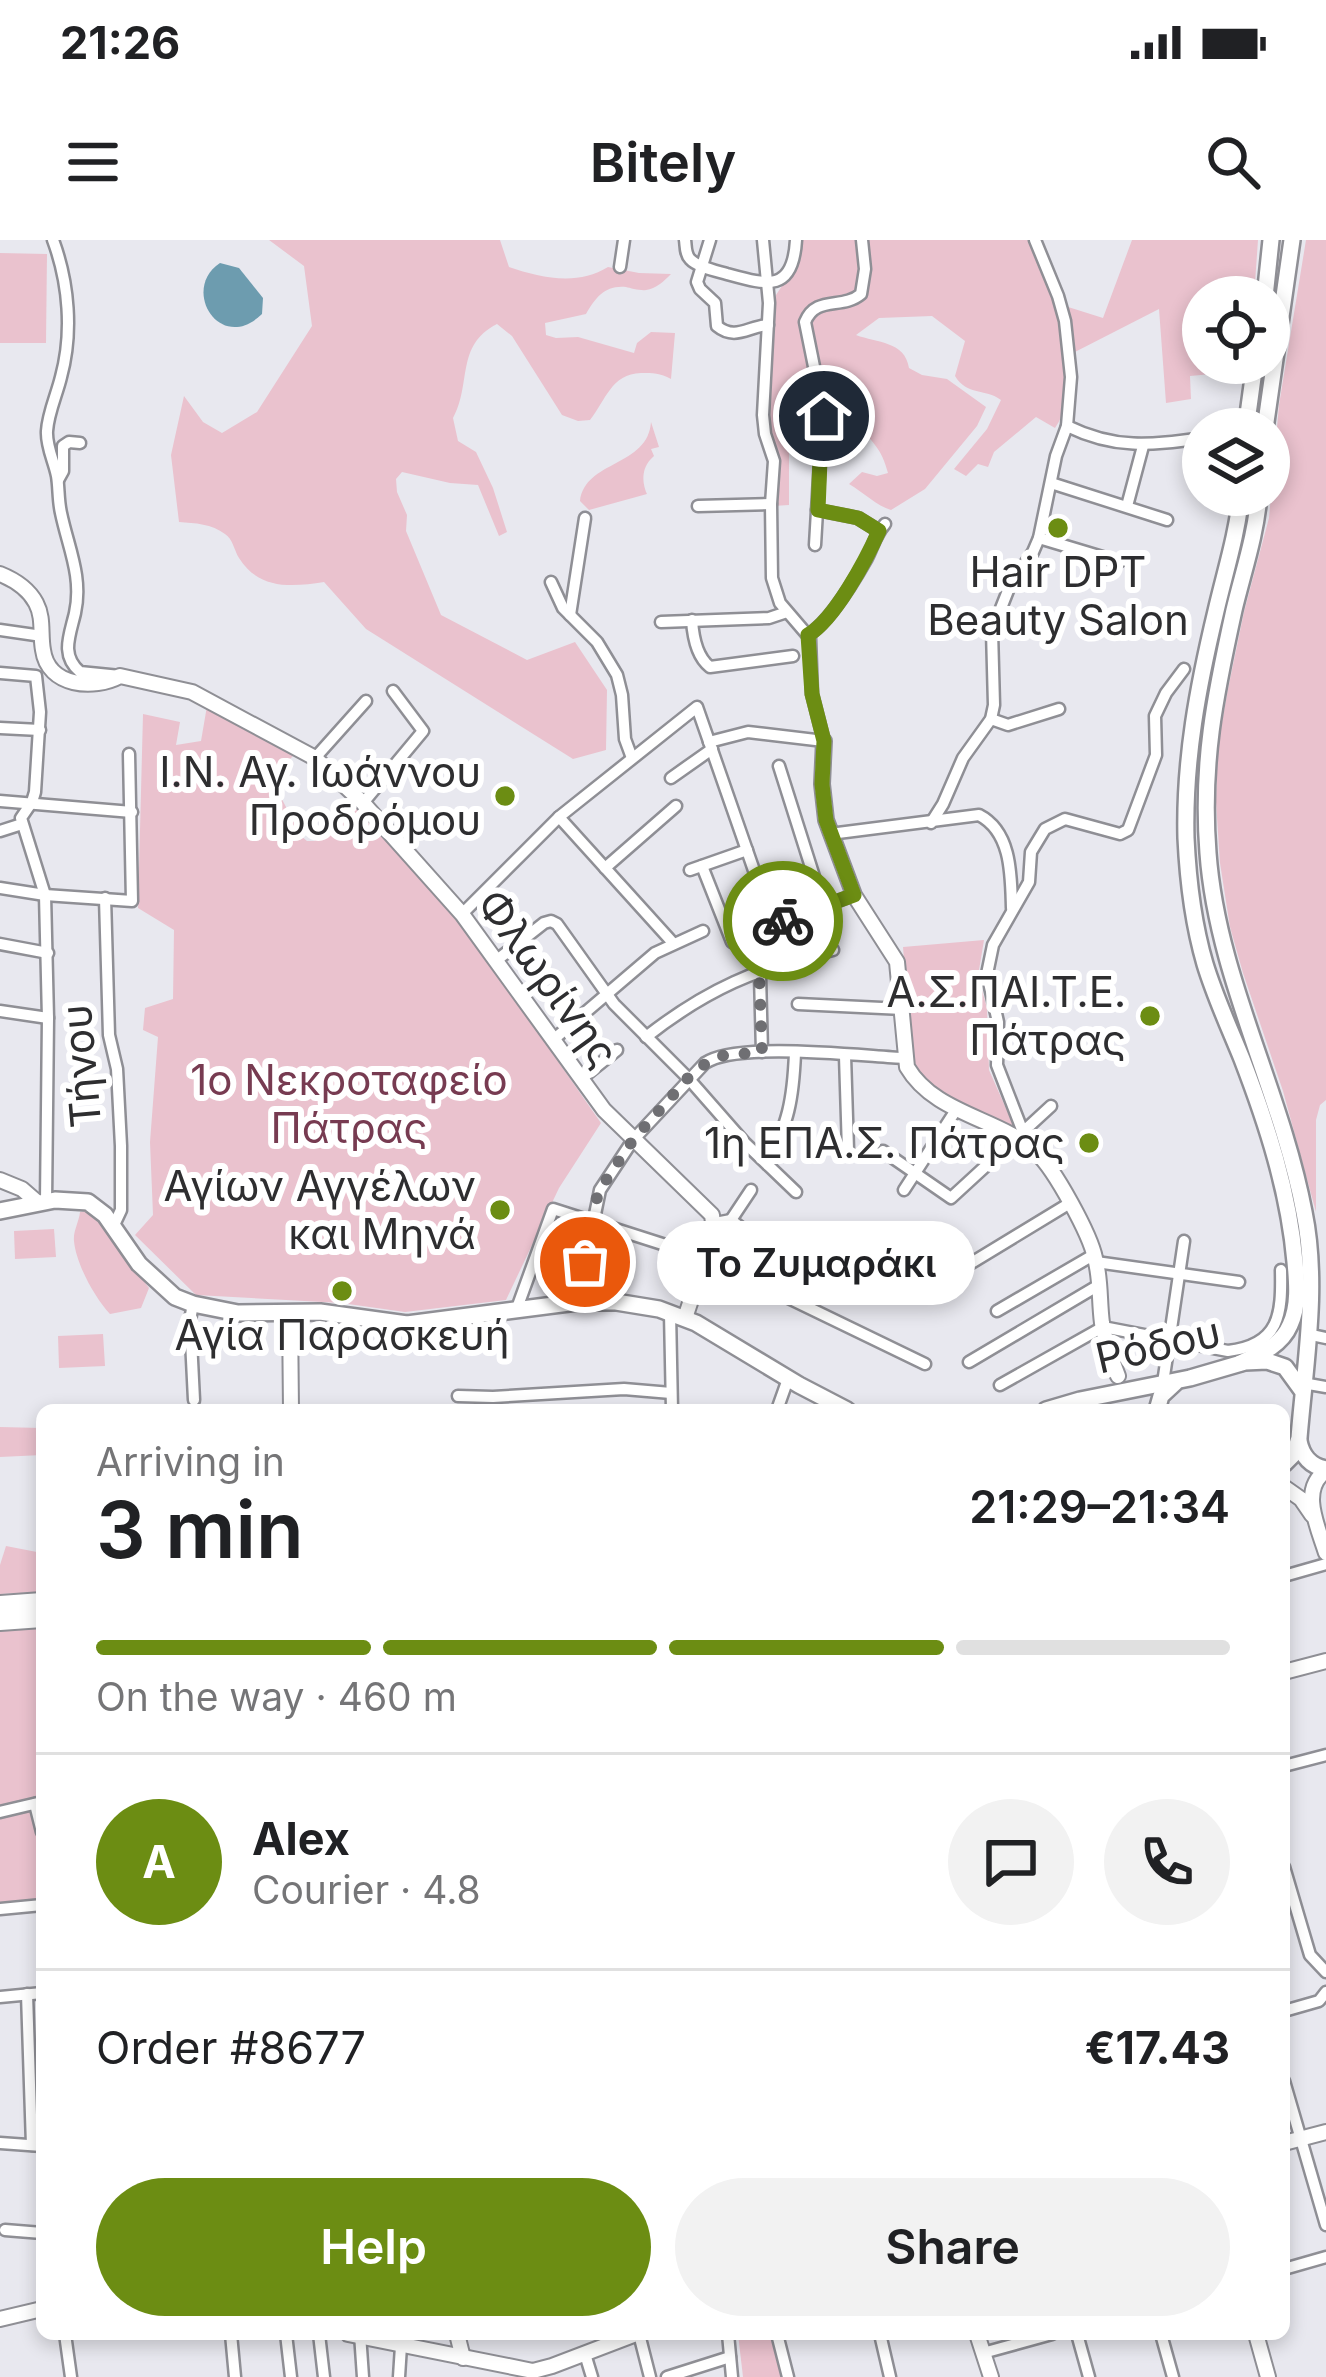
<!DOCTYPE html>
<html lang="en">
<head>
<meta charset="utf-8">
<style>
  body { margin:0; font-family:Inter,sans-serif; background:#f2f2f2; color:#202124; height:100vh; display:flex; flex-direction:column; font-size:45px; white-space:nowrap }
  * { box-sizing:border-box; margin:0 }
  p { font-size:39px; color:#757577 }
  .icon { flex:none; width:66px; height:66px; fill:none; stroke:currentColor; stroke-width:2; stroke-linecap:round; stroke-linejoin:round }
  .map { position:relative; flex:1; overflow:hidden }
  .panel { position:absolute; left:36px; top:1164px; width:1254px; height:936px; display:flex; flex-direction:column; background:#fff; border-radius:18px; box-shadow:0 6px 18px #0003 }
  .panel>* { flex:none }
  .fabs { position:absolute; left:1182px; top:36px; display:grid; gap:24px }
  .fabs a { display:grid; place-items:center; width:108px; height:108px; border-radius:50%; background:#fff; box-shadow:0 6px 18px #0003; font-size:60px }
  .pin { position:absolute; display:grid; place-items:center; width:102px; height:102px; color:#fff; margin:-51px; border:6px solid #fff; border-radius:50%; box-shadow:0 3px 12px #0007 }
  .courier { position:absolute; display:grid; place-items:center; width:120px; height:120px; margin:-60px; border:9px solid #6c8d13; border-radius:50%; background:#fff; color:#222; box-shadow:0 3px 15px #0007 }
  .bubble { position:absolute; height:84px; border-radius:42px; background:#fff; box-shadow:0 6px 18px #0003; font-size:39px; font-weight:600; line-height:84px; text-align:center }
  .headline em { font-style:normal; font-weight:600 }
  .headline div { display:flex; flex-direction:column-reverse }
  .headline { display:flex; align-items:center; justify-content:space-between; height:204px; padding:0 60px }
  h1 { font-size:78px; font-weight:600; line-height:90px }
  .bar { display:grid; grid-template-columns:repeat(4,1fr); gap:18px 12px; align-content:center; height:144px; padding:0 60px }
  .bar i { height:15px; border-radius:9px; background:#e0e0e0 }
  .bar .current { background:#6c8d13 }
  .bar p { grid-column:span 4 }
  .line { display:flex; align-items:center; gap:30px; padding:0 60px; border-top:3px solid #e0e0e0 }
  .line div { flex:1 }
  .round { display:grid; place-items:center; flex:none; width:126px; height:126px; border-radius:63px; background:#f2f2f2 }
  .cta { display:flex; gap:24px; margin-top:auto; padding:24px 60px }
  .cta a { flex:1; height:138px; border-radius:72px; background:#6c8d13; color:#fff; font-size:48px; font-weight:600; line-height:138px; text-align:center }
  .cta a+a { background:#f2f2f2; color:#202124 }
  .status { display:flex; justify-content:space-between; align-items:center; height:84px; padding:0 60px; background:#fff; direction:ltr }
  .status svg { height:33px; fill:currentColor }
  header { display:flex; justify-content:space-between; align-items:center; height:156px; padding:0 60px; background:#fff; font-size:54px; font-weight:600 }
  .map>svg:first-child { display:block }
  .green { fill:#eac2ce }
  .water { fill:#6d9caf }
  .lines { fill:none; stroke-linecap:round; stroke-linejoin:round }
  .street-casing { stroke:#8f8f95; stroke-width:15 }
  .secondary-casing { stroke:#8f8f95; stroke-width:18 }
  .primary-casing { stroke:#8f8f95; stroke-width:20 }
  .highway-casing { stroke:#8f8f95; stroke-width:22 }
  .street { stroke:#fff; stroke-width:10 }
  .secondary { stroke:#fff; stroke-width:14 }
  .primary { stroke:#fff; stroke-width:15 }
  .highway { stroke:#fff; stroke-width:18 }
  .done { stroke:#6f6f73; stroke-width:12; stroke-dasharray:0 21.6 }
  .route { stroke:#6c8d13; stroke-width:15 }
  .poi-dot { fill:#6c8d13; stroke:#fff; stroke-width:4.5 }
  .labels { text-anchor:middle; stroke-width:12; stroke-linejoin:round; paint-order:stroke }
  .poi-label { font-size:42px; fill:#2e2e30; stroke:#fff; text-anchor:end }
  .street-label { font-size:42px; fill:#2e2e30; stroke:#fff }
  .park-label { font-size:42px; fill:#773b51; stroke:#fff }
</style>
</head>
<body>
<div class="status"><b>21:26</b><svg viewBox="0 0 49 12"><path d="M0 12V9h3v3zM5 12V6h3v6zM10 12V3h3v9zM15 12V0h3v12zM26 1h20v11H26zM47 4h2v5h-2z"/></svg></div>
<header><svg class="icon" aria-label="menu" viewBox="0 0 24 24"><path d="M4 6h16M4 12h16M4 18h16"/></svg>Bitely<svg class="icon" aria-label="search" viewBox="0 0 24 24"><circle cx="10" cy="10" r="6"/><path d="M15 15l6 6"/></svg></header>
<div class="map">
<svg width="1326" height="2137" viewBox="0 0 1326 2137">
  <rect width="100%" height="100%" fill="#e8e8ef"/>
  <g class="green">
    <path d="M269 0H500L509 27C541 38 578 46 608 27L639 33 671 34C664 41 656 49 646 50 641 51 630 48 626 47 605 45 596 57 586 74L545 83 546 95 556 98 578 97 634 113 637 103 651 92 675 93 671 139C660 133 653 133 641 133 611 134 606 160 590 180L578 181 562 175 512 96 497 84C455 105 472 145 453 178L458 201 476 212 493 248 507 292 499 296 478 245 450 243 402 232 396 239 397 252 407 275 406 291 441 375 527 420 575 402 607 450 606 510 573 519 366 389 324 342C292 347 259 350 239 318 234 310 233 299 225 294 212 284 195 283 179 282L171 215 184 156 203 182 222 193 257 172 312 86 304 26Z"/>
    <path d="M792 0H1032C1058 46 1088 141 1055 188L1036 177 994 212 988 227 978 224 966 236 954 229 987 189 1001 160C985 148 967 156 955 136L965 101 932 76 879 78 856 95C877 103 905 101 909 128L922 135 947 139 986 167 977 186 925 249 891 270C877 266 863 252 849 244L862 232 877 236 888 233C882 209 872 201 855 182L845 188 828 174 810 86 812 75 819 68 815 64 805 73 803 87 822 176C807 180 803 189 802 203L789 205V265L773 266 776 218 767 187 766 171 776 55 793 29 802 2Z"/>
    <polygon points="1132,0 1258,0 1254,57 1203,57 1203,123 1246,123 1245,131 1190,136 1191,159 1166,163 1159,69 1071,114 1065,66 1103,78"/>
    <polygon points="1306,0 1326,0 1326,860 1320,865 1316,880 1316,972 1283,851 1243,733 1230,687 1220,623 1216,562 1218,505 1228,449 1244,372 1269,278 1279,165"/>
    <polygon points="0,13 47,14 46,103 0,103"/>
    <path d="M651 182 659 207 651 209 654 216C642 226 641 240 647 254L589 270 580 261C585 220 648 227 651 182Z"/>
    <polygon points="207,466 296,513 271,538 301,596 307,601 314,601 355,566 463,685 601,883 559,948 506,1060 405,1072 341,1063 196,1055 135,995 153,975 150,902 158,797 143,790 145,768 173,759 174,690 138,668 143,474 180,482 176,505 201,501"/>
    <polygon points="984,700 978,736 987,768 989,830 1015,889 1013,893 965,874 913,837 903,707"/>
    <path d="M86 971 94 975 149 1048 141 1068 110 1074C95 1058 76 1024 74 1001 73 991 79 982 80 972Z"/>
    <polygon points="54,989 56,1017 15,1019 14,991"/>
    <polygon points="103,1094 105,1126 59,1128 58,1096"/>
    <polygon points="0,1187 42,1188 42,1215 0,1217"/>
    <polygon points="6,1306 42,1313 42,1352 0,1354 0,1325"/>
    <polygon points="42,1387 42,1556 0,1566 0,1389"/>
    <polygon points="35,1564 42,1592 42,1665 0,1669 0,1572"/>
    <polygon points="738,2094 771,2094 782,2137 743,2137"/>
  </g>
  <path class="water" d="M220 23 239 28 263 58 262 74C220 115 180 49 220 23Z"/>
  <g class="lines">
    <g class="street-casing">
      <g id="street">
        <path d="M53 0C69 43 73 93 61 137 57 154 48 173 47 191 46 206 54 221 57 236 59 248 58 260 61 273 68 307 83 337 75 373 70 395 60 415 80 432L120 436"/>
        <path d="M685 0C686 6 685 14 690 19 697 27 717 31 727 34 767 45 793 53 796 0"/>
        <path d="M710 0 697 42 700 49 715 63 717 86C735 101 749 86 768 85"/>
        <polyline points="620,27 624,0"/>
        <path d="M1067 186C1116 210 1151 205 1203 198"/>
        <polyline points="58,240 63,231 63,206 69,202 80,203"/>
        <polyline points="1051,243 1167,280"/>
        <polyline points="698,266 771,264"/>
        <polyline points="1127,266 1143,206"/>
        <polyline points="817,270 858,278 879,291"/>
        <polyline points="1039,298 1119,322"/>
        <path d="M815 305 820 220 811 190 824 176 805 82C816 55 842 70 861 54L865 29 862 0"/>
        <polyline points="551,342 563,368 597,402 617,435 622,455 625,499 632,518"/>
        <polyline points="570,375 585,278"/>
        <path d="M692 380C693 396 697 417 710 427L793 416"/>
        <polyline points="661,382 769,378 787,372"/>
        <polyline points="0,390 42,396"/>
        <path d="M808 395C830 382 854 341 867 318 873 306 876 294 885 284"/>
        <polyline points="0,433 36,436 40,472 35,552 32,562 21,578 45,655 48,778 46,961"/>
        <polyline points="991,479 1008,485 1059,469"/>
        <polyline points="0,488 40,490"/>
        <polyline points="709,502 748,492 824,501 812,454 810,398 780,363 772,338 771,264 774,221 765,194 763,175 769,63 763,0"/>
        <polyline points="315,518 366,461"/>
        <polyline points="779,526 823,665"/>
        <polyline points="671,538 712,509"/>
        <polyline points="0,561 132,572"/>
        <polyline points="363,563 423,491 393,451"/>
        <polyline points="559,577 673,703"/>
        <polyline points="931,583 943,564 963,518 991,479 994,465 992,391 1009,348 1033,312 1039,298 1056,216 1067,186 1071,137 1065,81 1058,56 1035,0"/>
        <polyline points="0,591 22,584"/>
        <path d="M830 594 979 575C1012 592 1011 636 1012 668"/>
        <polyline points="702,626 732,702"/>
        <polyline points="605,628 676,566"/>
        <polyline points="690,630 747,610"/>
        <polyline points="0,648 45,655 132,661 129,514"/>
        <polyline points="105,658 109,795 117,829 121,906 121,970 113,987"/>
        <polyline points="462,674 559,577 697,467 773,685"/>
        <polyline points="0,704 48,713"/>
        <polyline points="497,720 544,683 551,681 557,684 614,764 688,838 745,903 796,952"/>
        <polyline points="798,764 903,769"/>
        <polyline points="0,771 48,778"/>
        <path d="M646 797C707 749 757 728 833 710"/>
        <polyline points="553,800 655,713 703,691"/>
        <polyline points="762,812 759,697 773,685 854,655"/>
        <polyline points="845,816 848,910"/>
        <polyline points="581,839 617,810"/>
        <polyline points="1023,892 997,825 998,782 987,734 993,705 1029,642 1031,612 1045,589 1065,579 1120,594 1128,590 1156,515 1155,476 1166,453 1184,429"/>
        <polyline points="883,911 951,958 1051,866"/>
        <path d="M768 925C788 881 793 862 795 813"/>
        <polyline points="904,950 956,870"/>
        <polyline points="731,980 751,950"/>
        <polyline points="715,983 731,980 753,997"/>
        <polyline points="1096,1022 1239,1042"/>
        <polyline points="945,1039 1070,963"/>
        <path d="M577 1062 600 950 633 900 705 823C737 801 861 816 904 818"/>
        <polyline points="193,1064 190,1080 194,1160"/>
        <polyline points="516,1071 553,969 706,1018 925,1124"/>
        <polyline points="997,1071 1095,1014"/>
        <polyline points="670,1073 672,1170"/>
        <polyline points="1307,1094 1326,1098"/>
        <polyline points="969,1122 1099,1045"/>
        <polyline points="1163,1143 1184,1001"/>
        <polyline points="1303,1143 1326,1147"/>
        <path d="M1000 1145 1103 1087 1228 1111C1280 1105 1282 1074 1281 1030"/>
        <polyline points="458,1156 493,1157 624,1149 671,1153"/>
        <polyline points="777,1170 788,1139"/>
        <polyline points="1284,1336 1326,1324"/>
        <polyline points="1284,1526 1326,1515"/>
        <polyline points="35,1564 42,1592"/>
        <polyline points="0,1572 42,1562"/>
        <polyline points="1284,1627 1310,1715 1326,1732"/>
        <polyline points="0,1669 42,1665"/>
        <polyline points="27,1754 32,1905"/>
        <polyline points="0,1757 42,1753"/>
        <polyline points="1284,1771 1319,1761 1326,1752"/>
        <polyline points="1284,1841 1326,1985"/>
        <polyline points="0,1903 42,1906"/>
        <polyline points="5,1990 42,1993"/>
        <polyline points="1284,2029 1326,2017"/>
        <polyline points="65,2094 71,2137"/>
        <polyline points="231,2094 235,2137"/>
        <polyline points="286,2094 291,2137"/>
        <polyline points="319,2094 324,2137"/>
        <polyline points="360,2094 363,2137"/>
        <polyline points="639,2094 650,2137"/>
        <polyline points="728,2094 732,2137"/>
        <polyline points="777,2094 788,2137"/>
        <polyline points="880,2094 890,2137"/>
        <polyline points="1077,2094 1089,2137"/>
        <polyline points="1161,2094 1173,2137"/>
        <polyline points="983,2113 1052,2094"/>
        <polyline points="585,2114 592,2137"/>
        <polyline points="399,2137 401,2106"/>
        <polyline points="667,2137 730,2117"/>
      </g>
    </g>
    <g class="secondary-casing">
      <g id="secondary">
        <path d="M0 334C15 340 28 348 36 363 44 378 40 394 43 410 48 447 94 450 120 436L192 452 315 518 363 563 462 674 604 870 712 975 714 991 685 1078"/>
        <path d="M824 501 822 544 826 580 854 655 897 722 907 827C935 875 1001 878 1037 913 1055 930 1090 994 1095 1018 1101 1039 1099 1061 1102 1083 1105 1101 1111 1118 1118 1136"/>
        <polyline points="0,940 22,949 37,962"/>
        <polyline points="290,1072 291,1170"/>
        <path d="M1326 1231C1299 1249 1318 1287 1326 1313"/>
        <polyline points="1284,1247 1301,1259 1312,1275"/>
        <polyline points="1284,1432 1326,1421"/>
        <polyline points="1284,1903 1326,1892"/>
        <polyline points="0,2079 42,2069"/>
        <polyline points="348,2094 533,2131 552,2126 636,2094"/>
        <polyline points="457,2094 463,2118"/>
        <polyline points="977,2094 991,2137"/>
        <polyline points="1256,2094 1268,2137"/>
      </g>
    </g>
    <g class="primary-casing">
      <g id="primary">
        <polyline points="1265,57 1271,0"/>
        <polyline points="1246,189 1255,123"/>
        <polyline points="1265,189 1292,0"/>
        <path d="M1259 255C1256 295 1243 332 1234 370 1215 456 1201 524 1208 613 1217 737 1281 850 1304 972 1319 1045 1305 1124 1299 1198L1294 1214 1284 1224"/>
        <polyline points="0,971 55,960 88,962 105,975 139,1024 175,1057 193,1064 238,1073 320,1072 407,1084 577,1062 616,1062 659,1069 696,1083 799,1145 847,1170"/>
        <path d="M1240 1123C1260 1114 1281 1106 1290 1085 1299 1066 1297 1043 1295 1022 1289 952 1267 884 1242 819 1229 787 1215 757 1205 724 1193 683 1188 641 1186 598 1184 520 1198 446 1216 371 1225 332 1237 295 1241 255"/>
        <polyline points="1046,1170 1080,1160 1190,1138 1245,1122 1267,1121 1285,1127 1301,1149"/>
        <polyline points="1157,1170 1161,1156 1175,1143"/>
        <path d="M1299 1201C1302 1216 1310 1226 1326 1229"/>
      </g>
    </g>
    <g class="highway-casing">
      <g id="highway">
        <polyline points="0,1365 42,1362"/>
        <polyline points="0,1381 42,1378"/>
      </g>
    </g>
    <use href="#street" class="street"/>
    <use href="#secondary" class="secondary"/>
    <use href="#primary" class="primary"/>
    <use href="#highway" class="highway"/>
  </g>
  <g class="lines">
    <polyline class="done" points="585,1022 598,952 633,900 688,838 711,819 719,816 762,812 758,700 760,695 783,681"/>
    <path class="route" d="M783 681 854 655 826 580 822 544 824 501 812 454 808 395C835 379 866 320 879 291L858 278 818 270 820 220 811 189 824 176"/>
  </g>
  <g class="poi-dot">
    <circle cx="1058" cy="288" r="12"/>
    <circle cx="505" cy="556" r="12"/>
    <circle cx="1150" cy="776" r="12"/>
    <circle cx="1089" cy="903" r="12"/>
    <circle cx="500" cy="970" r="12"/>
    <circle cx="342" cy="1051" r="12"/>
  </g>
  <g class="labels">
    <g class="poi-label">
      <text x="1058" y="347" text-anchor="middle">Hair DPT<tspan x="1058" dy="48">Beauty Salon</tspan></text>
      <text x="481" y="547">Ι.Ν. Αγ. Ιωάννου<tspan x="481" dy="48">Προδρόμου</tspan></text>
      <text x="1126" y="767">Α.Σ.ΠΑΙ.Τ.Ε.<tspan x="1126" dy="48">Πάτρας</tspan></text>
      <text x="1065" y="918">1η ΕΠΑ.Σ. Πάτρας</text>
      <text x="476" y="961">Αγίων Αγγέλων<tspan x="476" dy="48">και Μηνά</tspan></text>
      <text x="342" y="1110" text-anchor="middle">Αγία Παρασκευή</text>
    </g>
    <g class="street-label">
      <text transform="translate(548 738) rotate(54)" y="15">Φλωρίνης</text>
      <text transform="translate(81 826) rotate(-95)" y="15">Τήνου</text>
      <text transform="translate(1158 1105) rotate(-13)" y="15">Ρόδου</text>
    </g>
    <g class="park-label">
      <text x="349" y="855">1o Νεκροταφείο<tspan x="349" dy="48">Πάτρας</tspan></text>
    </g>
  </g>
</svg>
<div class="fabs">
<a><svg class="icon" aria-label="locate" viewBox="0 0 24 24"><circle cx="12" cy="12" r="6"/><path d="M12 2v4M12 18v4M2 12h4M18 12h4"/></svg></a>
<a><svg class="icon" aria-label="layers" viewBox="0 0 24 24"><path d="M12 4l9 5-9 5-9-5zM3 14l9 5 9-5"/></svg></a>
</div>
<div class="pin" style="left:585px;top:1022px;background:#ea580c"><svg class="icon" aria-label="bag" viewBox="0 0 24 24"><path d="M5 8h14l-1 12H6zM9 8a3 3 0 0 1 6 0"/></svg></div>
<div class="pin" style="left:824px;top:176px;background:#1f2937"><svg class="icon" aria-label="home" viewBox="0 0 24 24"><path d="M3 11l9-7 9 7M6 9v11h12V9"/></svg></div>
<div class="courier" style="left:783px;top:681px"><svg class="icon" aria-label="bike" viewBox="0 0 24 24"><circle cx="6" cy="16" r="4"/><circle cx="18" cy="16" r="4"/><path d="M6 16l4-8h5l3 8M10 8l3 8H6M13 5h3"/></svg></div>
<div class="bubble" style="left:657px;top:981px;width:318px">Το Ζυμαράκι</div>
<section class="panel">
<div class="headline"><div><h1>3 min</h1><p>Arriving in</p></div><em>21:29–21:34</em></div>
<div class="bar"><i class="current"></i><i class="current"></i><i class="current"></i><i></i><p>On the way · 460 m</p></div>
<div class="line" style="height:216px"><b class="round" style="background:#6c8d13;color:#fff">A</b><div><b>Alex</b><p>Courier · 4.8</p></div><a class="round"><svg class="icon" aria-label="chat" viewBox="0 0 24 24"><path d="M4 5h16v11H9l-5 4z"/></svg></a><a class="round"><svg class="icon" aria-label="phone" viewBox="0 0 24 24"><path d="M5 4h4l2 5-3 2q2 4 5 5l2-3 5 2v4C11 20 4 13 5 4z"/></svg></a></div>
<div class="line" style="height:156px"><div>Order #8677</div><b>€17.43</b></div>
<div class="cta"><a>Help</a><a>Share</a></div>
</section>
</div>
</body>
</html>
